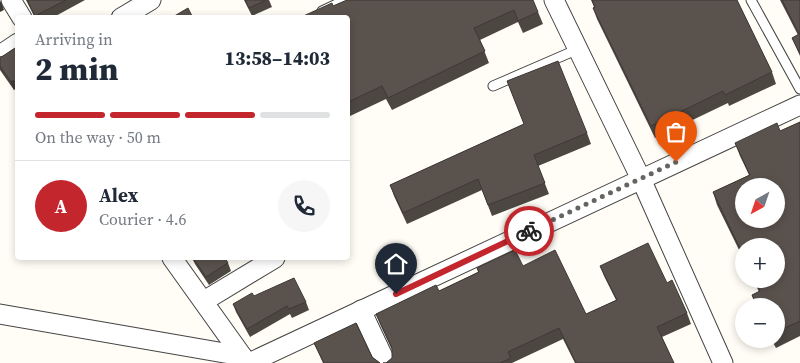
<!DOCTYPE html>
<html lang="en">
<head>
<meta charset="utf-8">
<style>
  body { margin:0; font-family:"Source Serif 4",serif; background:#f6f6f7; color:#1f2937; height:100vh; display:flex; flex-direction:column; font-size:19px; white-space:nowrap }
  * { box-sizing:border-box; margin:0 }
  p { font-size:16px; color:#747a83 }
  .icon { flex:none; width:28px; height:28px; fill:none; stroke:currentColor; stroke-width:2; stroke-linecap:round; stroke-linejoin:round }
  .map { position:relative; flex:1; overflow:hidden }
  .drawer { position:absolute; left:15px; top:15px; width:335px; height:245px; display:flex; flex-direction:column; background:#fff; border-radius:5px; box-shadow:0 2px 8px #0003 }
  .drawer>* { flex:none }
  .needle { width:32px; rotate:220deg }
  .fabs { position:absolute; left:735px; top:178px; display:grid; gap:10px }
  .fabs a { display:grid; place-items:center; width:50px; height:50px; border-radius:50%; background:#fff; box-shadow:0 2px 8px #0003; font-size:25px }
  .pin { position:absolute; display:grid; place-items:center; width:42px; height:42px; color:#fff; margin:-51px -21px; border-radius:50% 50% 50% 0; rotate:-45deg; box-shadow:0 0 5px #0007 }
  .pin .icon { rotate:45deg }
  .courier { position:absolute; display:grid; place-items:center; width:50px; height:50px; margin:-25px; border:4px solid #c4262e; border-radius:50%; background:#fff; color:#222; box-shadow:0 1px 6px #0007 }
  .head em { font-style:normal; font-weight:800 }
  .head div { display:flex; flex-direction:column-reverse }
  .head { display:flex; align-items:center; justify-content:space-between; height:85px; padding:0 20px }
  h1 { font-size:32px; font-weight:800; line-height:38px }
  .bar { display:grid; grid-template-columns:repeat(4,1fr); gap:8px 5px; align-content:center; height:60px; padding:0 20px }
  .bar i { height:6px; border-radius:4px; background:#e0e1e3 }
  .bar .current { background:#c4262e }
  .bar p { grid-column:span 4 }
  .line { display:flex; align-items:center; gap:12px; padding:0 20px; border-top:1px solid #e0e1e3 }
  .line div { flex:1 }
  .round { display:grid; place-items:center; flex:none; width:52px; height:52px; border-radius:26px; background:#f6f6f7 }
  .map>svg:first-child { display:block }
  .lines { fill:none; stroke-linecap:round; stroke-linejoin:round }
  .lane-casing { stroke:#444; stroke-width:11 }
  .street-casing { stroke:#444; stroke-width:21 }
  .lane { stroke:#fff; stroke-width:9 }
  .street { stroke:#fff; stroke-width:19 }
  .wall { fill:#4d4742 }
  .shaded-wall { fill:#3f3936 }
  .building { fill:#5a524d; stroke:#3f3936; fill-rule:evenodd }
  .done { stroke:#646461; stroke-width:5; stroke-dasharray:0 9 }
  .route { stroke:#c4262e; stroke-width:6 }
</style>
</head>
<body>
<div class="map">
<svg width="800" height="363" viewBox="0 0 800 363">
  <rect width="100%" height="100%" fill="#fffdf5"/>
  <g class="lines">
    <g class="lane-casing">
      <g id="lane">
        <polyline points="751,0 800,89"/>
        <polyline points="322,11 345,0"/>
        <polyline points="493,86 576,50"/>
      </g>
    </g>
    <g class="street-casing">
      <g id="street">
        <polyline points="11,0 22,18"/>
        <polyline points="554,0 641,179 723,363"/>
        <polyline points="121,18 151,0"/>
        <polyline points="0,55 18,43"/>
        <polyline points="172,258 245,360"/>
        <polyline points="204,301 275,258"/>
        <polyline points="361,310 386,363"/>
        <polyline points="0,314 242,356"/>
        <polyline points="249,363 800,105"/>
      </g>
    </g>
    <use href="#lane" class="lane"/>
    <use href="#street" class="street"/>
  </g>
  <g class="wall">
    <polygon points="26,0 85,0 52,18 35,18"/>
    <polygon points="244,0 269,0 272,7 252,16"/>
    <polygon points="347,0 538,12 543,24 523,33 518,22 480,40 489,63 392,110 386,99 348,117 348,18 333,6"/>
    <polygon points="591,0 737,0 772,72 776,84 729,106 728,103 655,138 597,19 593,8 594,7"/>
    <polygon points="780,0 800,0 800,56 792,38 798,35"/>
    <polygon points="18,46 18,90 16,88 14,90 0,70 0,57 3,56"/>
    <polygon points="507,81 587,133 591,144 538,166 549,194 492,216 482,190 407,224 394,196 390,185 524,124"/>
    <polygon points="800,122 800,336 776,348 771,339 776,339 776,306 756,306 752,295 759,292 753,279 776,279 744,246 744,260 717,205 713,192 749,175 740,156 735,143 780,131"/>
    <polygon points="192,258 225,258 228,263 231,271 209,285 195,264"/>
    <polygon points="523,266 586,314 616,300 604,276 600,266 667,283 687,313 691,324 662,337 674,363 575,363 563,339 512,363 383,363 386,363 392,358 392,350 380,324 376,314 439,291 478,272 477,268"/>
    <polygon points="254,296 306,302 309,310 292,318 290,314 250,337 236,312 233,304"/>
    <polygon points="314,343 372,357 380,363 323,363"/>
  </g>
  <g class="shaded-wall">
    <polygon points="1,1 4,10 0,12 0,2"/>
    <polygon points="13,80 16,88 14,90 11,82"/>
  </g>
  <g class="building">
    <polygon points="27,0 66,0 35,16"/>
    <polygon points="245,0 266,0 249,8"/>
    <polygon points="347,0 533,0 538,12 518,21 514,10 474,28 485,51 388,98 382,86 348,102 348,18 299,18 332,3 333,6"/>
    <polygon points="592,0 737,0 772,72 725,95 723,91 651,126 593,8 595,7"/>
    <polygon points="782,0 800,0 800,54 792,38 799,34"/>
    <polygon points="188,8 193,18 171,18"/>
    <polygon points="18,46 18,85 13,80 11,82 0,66 0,57 3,56"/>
    <polygon points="558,61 587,133 534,155 545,183 488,205 478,179 403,213 390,185 524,124 507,81"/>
    <path d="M800 122V321L776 332V306H757L752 295 760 291 754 279H776V246H744V257L713 192 750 175 735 143 777 123 780 131ZM744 186H776V219H744Z"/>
    <polygon points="648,243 667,283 672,280 687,313 657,327 674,363 576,363 559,328 508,352 511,358 500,363 383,363 386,363 392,358 392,348 376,314 436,285 439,291 479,272 477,268 515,250 523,266 555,250 586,314 617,300 600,266"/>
    <polygon points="193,258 225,258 228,263 206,277"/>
    <polygon points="294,278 306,302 289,309 287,306 247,329 233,304 252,293 254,296"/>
    <polygon points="356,323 372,357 380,363 324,363 314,343"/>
  </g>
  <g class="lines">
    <polyline class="done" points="529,231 676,162"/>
    <polyline class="route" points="396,294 529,231"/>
  </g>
</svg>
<div class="fabs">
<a><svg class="needle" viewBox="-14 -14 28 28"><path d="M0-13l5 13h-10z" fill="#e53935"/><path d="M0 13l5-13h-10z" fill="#747a83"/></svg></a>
<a>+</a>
<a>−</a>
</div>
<div class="pin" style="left:676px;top:162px;background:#ea580c"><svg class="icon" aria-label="bag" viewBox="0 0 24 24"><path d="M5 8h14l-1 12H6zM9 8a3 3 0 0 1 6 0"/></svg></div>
<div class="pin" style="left:396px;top:294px;background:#1f2937"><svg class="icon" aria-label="home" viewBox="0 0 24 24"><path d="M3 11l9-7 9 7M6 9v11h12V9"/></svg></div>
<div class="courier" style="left:529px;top:231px"><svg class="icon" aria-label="bike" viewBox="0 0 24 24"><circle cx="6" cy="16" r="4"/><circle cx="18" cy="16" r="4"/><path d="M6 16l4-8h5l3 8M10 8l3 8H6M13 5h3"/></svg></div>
<section class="drawer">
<div class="head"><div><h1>2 min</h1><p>Arriving in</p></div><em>13:58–14:03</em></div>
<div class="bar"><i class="current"></i><i class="current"></i><i class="current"></i><i></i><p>On the way · 50 m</p></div>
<div class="line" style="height:90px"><b class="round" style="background:#c4262e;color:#fff">A</b><div><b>Alex</b><p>Courier · 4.6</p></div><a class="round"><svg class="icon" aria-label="phone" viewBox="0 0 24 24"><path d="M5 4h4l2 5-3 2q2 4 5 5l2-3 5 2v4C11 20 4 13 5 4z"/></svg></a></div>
</section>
</div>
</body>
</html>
